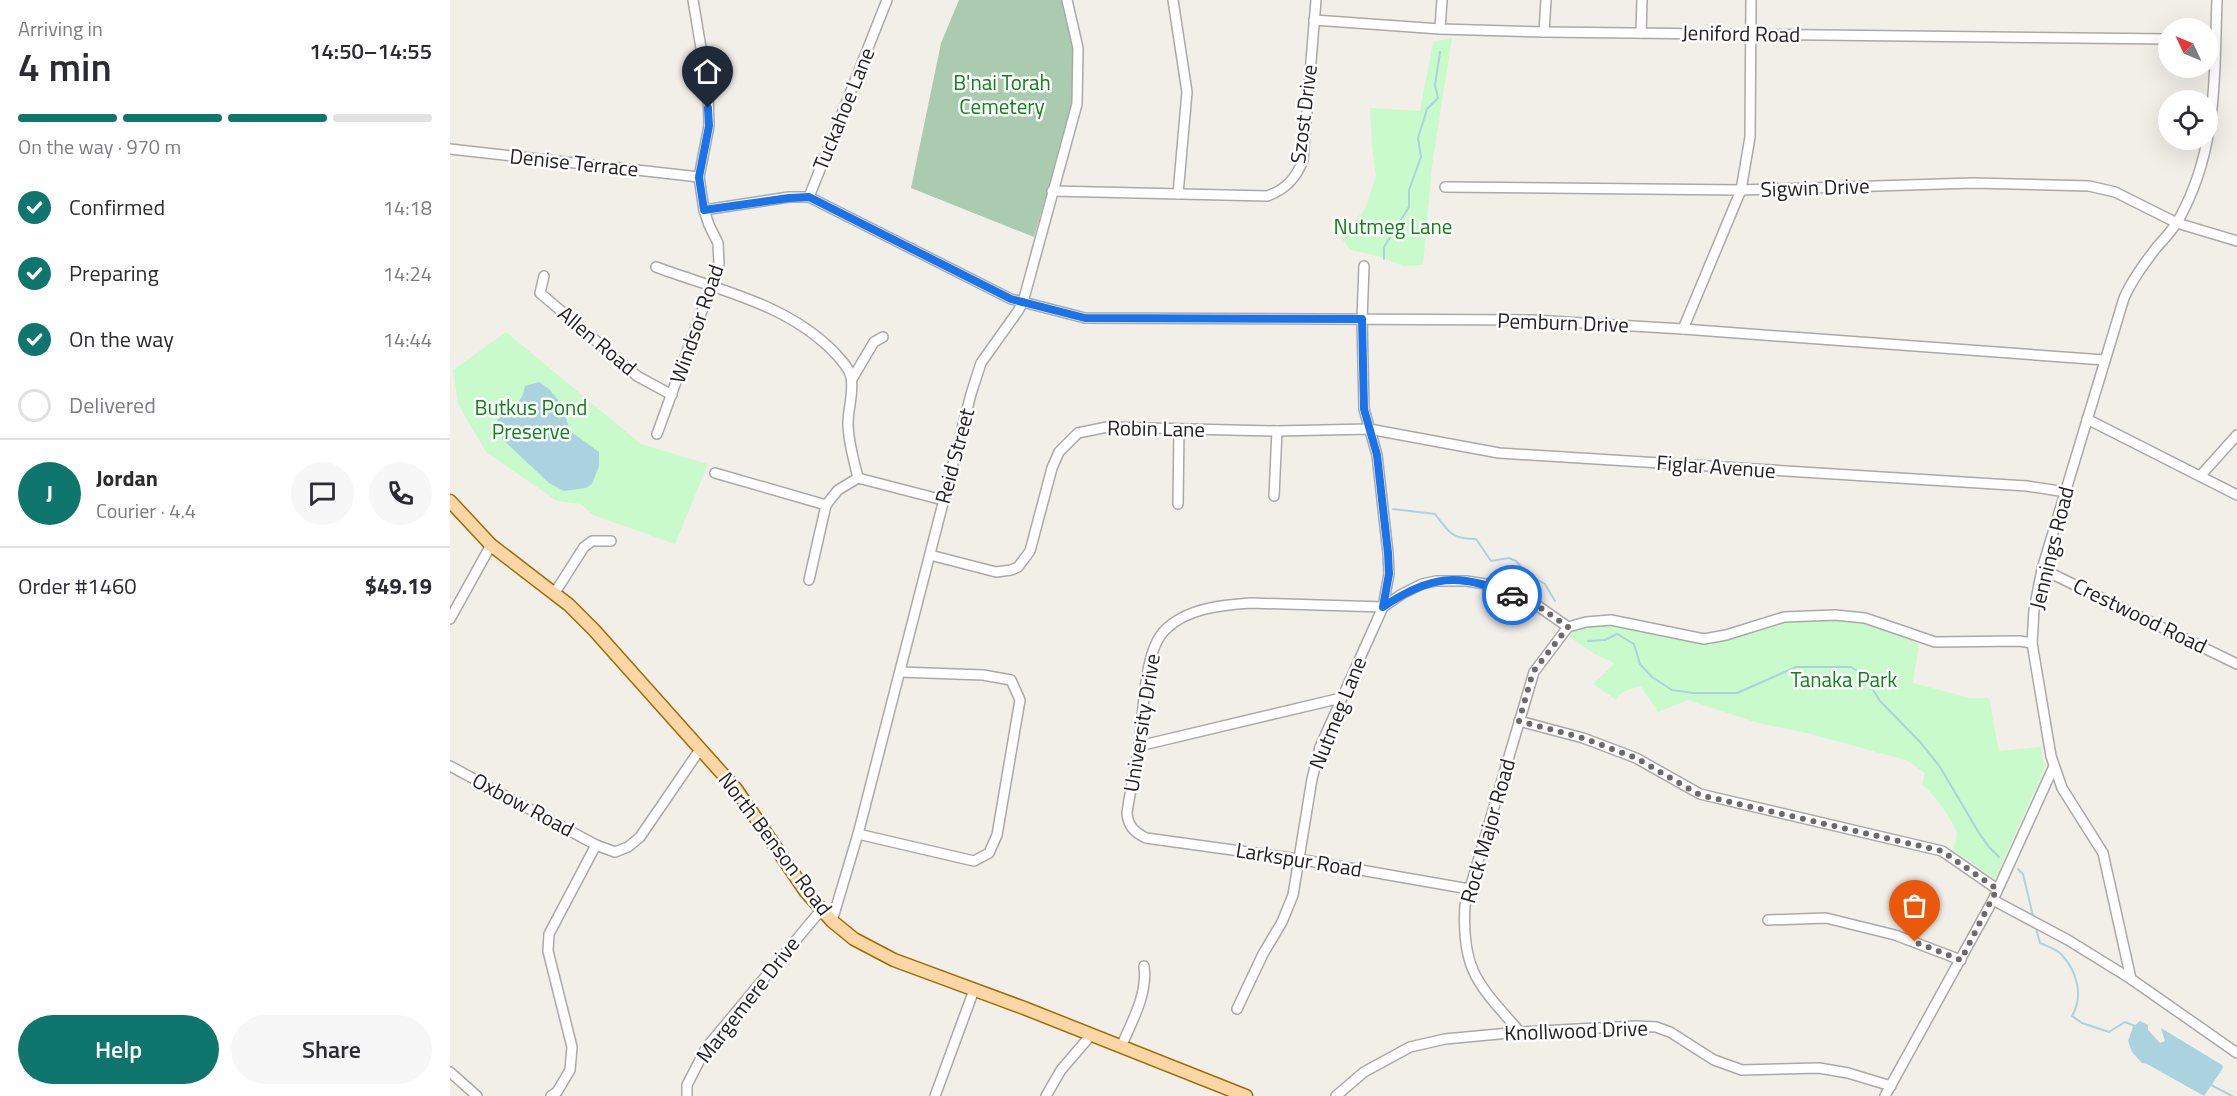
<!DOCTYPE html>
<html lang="en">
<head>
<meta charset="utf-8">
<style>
  body { margin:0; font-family:"Titillium Web",sans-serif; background:#f7f7f7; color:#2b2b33; height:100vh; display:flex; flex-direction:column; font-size:22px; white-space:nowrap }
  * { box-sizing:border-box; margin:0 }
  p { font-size:20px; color:#7c7c81 }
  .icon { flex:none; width:33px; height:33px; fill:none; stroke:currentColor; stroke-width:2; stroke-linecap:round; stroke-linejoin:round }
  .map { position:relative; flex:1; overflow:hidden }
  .details { display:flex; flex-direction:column; background:#fff; width:450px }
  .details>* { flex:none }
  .needle { width:39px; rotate:314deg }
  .tools { position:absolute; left:1708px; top:18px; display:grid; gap:12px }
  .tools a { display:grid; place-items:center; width:60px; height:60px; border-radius:50%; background:#fff; box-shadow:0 6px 24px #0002; font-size:30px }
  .pin { position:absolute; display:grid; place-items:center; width:51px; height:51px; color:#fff; margin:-62px -26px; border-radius:50% 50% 50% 0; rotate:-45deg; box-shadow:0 0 6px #0007 }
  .pin .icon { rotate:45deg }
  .courier { position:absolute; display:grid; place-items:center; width:60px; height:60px; margin:-30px; border:4px solid #1a73e8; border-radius:50%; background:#fff; color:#222; box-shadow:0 2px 8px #0007 }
  .overview em { font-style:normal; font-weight:600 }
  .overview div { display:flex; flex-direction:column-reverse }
  .overview { display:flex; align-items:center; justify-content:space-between; height:102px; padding:0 18px }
  h1 { font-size:39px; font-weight:600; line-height:45px }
  .bar { display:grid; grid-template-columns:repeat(4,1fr); gap:9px 6px; align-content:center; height:72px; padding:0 18px }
  .bar i { height:8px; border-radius:4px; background:#e1e1e2 }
  .bar .on { background:#0f766e }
  .bar p { grid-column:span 4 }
  .line { display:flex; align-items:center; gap:15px; padding:0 18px; border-top:2px solid #e1e1e2 }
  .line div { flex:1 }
  .round { display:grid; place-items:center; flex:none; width:63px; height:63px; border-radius:32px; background:#f7f7f7 }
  ol { padding:0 18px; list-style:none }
  li { display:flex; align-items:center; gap:18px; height:66px }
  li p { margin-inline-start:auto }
  li .icon { padding:6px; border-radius:50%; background:#0f766e; color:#fff; stroke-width:4 }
  li:last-child { color:#7c7c81 }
  li i { width:33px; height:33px; border:3px solid #e1e1e2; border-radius:50% }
  .primary-button { display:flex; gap:12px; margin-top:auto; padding:12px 18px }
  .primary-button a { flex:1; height:69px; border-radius:36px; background:#0f766e; color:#fff; font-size:24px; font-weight:600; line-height:69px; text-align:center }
  .primary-button a+a { background:#f7f7f7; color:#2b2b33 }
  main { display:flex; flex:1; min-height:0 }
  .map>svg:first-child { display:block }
  .cemetery { fill:#aacbaf }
  .park { fill:#c8facc }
  .water { fill:#aad3df }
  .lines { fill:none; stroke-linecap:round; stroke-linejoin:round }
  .stream { stroke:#aad3df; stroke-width:2 }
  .minor-casing { stroke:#a9a9a9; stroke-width:12 }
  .major-casing { stroke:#a06b00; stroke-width:15 }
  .minor { stroke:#fff; stroke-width:9 }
  .major { stroke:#fcd6a4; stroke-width:12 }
  .done { stroke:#6b6a68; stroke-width:6; stroke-dasharray:0 10.8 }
  .route { stroke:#1a73e8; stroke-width:8 }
  .labels { text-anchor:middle; stroke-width:5; stroke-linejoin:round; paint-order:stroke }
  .street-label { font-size:21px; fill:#222; stroke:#fff }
  .park-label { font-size:21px; fill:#0c8416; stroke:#fff }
</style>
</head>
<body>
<main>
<section class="details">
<div class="overview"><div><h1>4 min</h1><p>Arriving in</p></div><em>14:50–14:55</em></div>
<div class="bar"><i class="on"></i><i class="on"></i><i class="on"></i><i></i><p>On the way · 970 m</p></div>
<ol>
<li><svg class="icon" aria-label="check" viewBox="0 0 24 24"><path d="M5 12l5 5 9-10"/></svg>Confirmed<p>14:18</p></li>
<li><svg class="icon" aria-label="check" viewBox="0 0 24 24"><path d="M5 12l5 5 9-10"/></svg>Preparing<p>14:24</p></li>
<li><svg class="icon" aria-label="check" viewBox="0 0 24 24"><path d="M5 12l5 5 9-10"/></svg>On the way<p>14:44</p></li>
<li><i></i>Delivered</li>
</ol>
<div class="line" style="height:108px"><b class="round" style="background:#0f766e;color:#fff">J</b><div><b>Jordan</b><p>Courier · 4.4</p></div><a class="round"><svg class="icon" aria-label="chat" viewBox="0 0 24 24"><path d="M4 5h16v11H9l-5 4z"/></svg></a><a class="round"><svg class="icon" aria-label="phone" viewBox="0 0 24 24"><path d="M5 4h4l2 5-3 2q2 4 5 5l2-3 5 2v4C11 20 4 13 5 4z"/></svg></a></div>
<div class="line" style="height:78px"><div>Order #1460</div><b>$49.19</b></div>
<div class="primary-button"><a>Help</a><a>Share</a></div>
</section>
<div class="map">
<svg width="1787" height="1096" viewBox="0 0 1787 1096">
  <rect width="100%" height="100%" fill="#f2efe9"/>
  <polygon class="cemetery" points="509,0 612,0 622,23 624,47 623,103 584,237 461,188 491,43"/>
  <g class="park">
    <polygon points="1002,38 982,166 973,265 953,266 928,256 901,250 890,237 915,209 926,176 922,146 920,108 970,111 983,42"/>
    <polygon points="56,332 191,444 258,464 225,544 143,515 131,504 107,501 36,452 8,404 3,370"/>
    <path d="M1337 619H1384L1417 621 1469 644 1463 683 1520 698H1539L1549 751 1591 747 1594 768 1592 774 1545 879 1503 850C1504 844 1508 837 1506 831 1503 820 1482 791 1472 785L1475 773 1456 760 1357 733 1308 723 1238 700 1208 712 1191 687C1180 688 1171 691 1166 700L1143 684 1165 663 1146 655 1114 633 1121 627 1159 623 1243 639 1258 645Z"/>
  </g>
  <g class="water">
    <path d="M89 382 99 389 112 405 120 431 149 452V466L142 484 136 488 114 491 99 483 52 439 47 420C59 411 73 403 75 386Z"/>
    <polygon points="1690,1021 1698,1025 1698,1030 1710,1043 1715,1041 1711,1028 1772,1065 1773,1068 1754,1096 1697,1064 1692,1063 1682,1052 1678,1041 1683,1027"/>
  </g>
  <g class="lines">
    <g class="stream">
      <polyline points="934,259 934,247 959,207 959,190 971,157 968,138 977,109 988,98 985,85 990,52"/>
      <path d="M943 509 985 514C1000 533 1001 539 1026 539L1041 561 1059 558 1066 561 1079 575 1095 584 1105 601"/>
      <polyline points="1138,641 1155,640 1167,634 1184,644 1190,664 1202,677 1222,690 1243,693 1287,693 1346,667 1401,667 1414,675 1430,701 1471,743 1490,767 1529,833 1539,847 1549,857"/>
      <polyline points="1568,869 1573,874 1584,920"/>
      <path d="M1585 925 1590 943C1597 946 1606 949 1611 954 1627 971 1634 996 1622 1016L1632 1023 1659 1032 1675 1022 1685 1026"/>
      <polyline points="1761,1085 1782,1096"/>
    </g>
    <g class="minor-casing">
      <g id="minor">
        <polyline points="723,0 737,92 728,194"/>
        <path d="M1767 0C1764 78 1768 149 1729 219 1723 230 1714 239 1706 248 1694 264 1682 280 1674 298L1592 569 1584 610 1582 643 1601 756 1612 788 1653 853 1681 979 1787 1053"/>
        <polyline points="864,20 990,29 1094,32 1719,39"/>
        <polyline points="990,29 992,0"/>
        <polyline points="1094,32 1096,0"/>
        <polyline points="1191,33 1192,0"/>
        <polyline points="0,149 249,177"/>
        <polyline points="995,187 1291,190 1523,183 1639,186 1665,192 1727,223 1787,241"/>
        <path d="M602 191 817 196C835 190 846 179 853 160L866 0"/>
        <polyline points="359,197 437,0"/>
        <polyline points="254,210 339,197 359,197 561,299 635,318 1083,320 1233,329 1654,360"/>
        <path d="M206 267C268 290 335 303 383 351 390 359 399 367 401 377 404 392 398 409 398 423 398 442 404 460 408 478"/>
        <polyline points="94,276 90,293 187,376 222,395"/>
        <polyline points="1233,329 1291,190 1300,137 1301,0"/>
        <polyline points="402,379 424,342 433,337"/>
        <polyline points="1637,419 1787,495"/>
        <polyline points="207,434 269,264 268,243 259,225 254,210 249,177 259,126 258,90 243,0"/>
        <polyline points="265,473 376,505 388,490 408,478"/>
        <polyline points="1751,475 1787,435"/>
        <polyline points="408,478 493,500"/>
        <polyline points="824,496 827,431"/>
        <polyline points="728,504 729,429"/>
        <polyline points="480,555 546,572 561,570 568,567 580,551 602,468 609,452 628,433 657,427 827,431 919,429 1049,453 1577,486 1616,492"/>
        <polyline points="1592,569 1787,664"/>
        <polyline points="359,580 376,505"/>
        <polyline points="104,594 134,547 142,541 161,541"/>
        <polyline points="0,619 41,545"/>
        <polyline points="1069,721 1133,738 1186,758 1250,794 1492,851 1547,889"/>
        <polyline points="689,746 891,698"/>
        <polyline points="0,766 146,845"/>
        <polyline points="408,834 524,861 539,853 547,835 570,700 561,680 533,675 450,672"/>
        <path d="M1019 889 848 859 696 838C684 832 678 826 677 813 680 790 686 767 689 745 694 714 693 652 715 630 737 608 772 605 801 603L933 607 952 594 972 584 986 581H1016L1042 585 1088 606 1118 627 1136 622 1161 620 1254 639 1276 635 1334 617 1385 615 1415 618 1485 642 1569 641 1582 643"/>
        <polyline points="1543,900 1618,940 1681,979"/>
        <polyline points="1318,920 1376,918 1445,935 1511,960"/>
        <polyline points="382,921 408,834 521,394 531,363 568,311 573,302 627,104 628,48 617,0"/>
        <polyline points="787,1009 813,954 832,922 843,895 862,779 870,747 933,607 939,574 938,553 927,455 914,409 912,319 914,266"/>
        <path d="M1070 1032C1029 985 1011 971 1015 905L1084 672 1118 627"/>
        <path d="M671 1047C682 1021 698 994 694 966"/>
        <polyline points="0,1072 27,1096"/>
        <polyline points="101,1096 107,1092 120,1070 122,1047 98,951 99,934 146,845 165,852 178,847 190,837 251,748"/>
        <polyline points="237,1096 237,1085 256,1048 371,910"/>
        <polyline points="485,1096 524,990"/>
        <polyline points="596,1096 611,1070 641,1035"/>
        <polyline points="886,1096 914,1072 960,1047 995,1039 1070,1032 1186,1026 1206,1027 1220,1032 1264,1060 1292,1070 1369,1068 1398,1073 1441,1086"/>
        <polyline points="1435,1096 1543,900 1604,766"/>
      </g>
    </g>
    <g class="major-casing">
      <polyline id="major" points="0,501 41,545 119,605 144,630 286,789 356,892 382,921 404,939 444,960 574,1008 796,1096"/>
    </g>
    <use href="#minor" class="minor"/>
    <use href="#major" class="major"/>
  </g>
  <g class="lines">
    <polyline class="done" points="1062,595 1088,606 1118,627 1083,672 1069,721 1133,738 1186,758 1250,795 1492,851 1547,889 1511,960 1465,942"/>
    <path class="route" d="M258 108 259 126 249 177 254 210 339 198 359 197 561 299 635 318 912 319 914 409 927 455 938 553 939 574 933 607C980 575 1010 572 1062 595"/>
  </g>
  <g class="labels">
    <g class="street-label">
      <text transform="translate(1291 34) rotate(1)" y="7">Jeniford Road</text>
      <text transform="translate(394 109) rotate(-68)" y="7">Tuckahoe Lane</text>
      <text transform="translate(854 114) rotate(-83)" y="7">Szost Drive</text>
      <text transform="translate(124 163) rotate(6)" y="7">Denise Terrace</text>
      <text transform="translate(1365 188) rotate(-2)" y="7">Sigwin Drive</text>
      <text transform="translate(1113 323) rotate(2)" y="7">Pemburn Drive</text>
      <text transform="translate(247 324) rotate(-71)" y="7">Windsor Road</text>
      <text transform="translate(147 341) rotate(40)" y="7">Allen Road</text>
      <text transform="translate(706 429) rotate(1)" y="7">Robin Lane</text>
      <text transform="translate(505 456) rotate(-75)" y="7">Reid Street</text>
      <text transform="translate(1266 467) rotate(4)" y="7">Figlar Avenue</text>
      <text transform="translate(1602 548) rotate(-76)" y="7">Jennings Road</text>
      <text transform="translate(1690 616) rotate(26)" y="7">Crestwood Road</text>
      <text transform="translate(888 713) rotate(-68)" y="7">Nutmeg Lane</text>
      <text transform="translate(692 723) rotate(-81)" y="7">University Drive</text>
      <text transform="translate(73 805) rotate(28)" y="7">Oxbow Road</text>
      <text transform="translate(1038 831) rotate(-74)" y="7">Rock Major Road</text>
      <text transform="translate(325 844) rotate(53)" y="7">North Benson Road</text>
      <text transform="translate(849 860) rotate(9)" y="7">Larkspur Road</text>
      <text transform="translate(298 1000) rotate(-52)" y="7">Margemere Drive</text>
      <text transform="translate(1126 1031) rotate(-2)" y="7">Knollwood Drive</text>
    </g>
    <g class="park-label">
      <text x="552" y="90">B'nai Torah<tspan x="552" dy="24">Cemetery</tspan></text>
      <text x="943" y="234">Nutmeg Lane</text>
      <text x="81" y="415">Butkus Pond<tspan x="81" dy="24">Preserve</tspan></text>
      <text x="1394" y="687">Tanaka Park</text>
    </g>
  </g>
</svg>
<div class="tools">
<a><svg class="needle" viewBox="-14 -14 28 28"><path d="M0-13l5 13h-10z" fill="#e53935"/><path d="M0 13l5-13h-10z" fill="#7c7c81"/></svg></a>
<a><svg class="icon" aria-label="locate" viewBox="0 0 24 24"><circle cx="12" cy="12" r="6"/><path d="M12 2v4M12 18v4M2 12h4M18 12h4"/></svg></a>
</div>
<div class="pin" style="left:1465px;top:942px;background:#ea580c"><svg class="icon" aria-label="bag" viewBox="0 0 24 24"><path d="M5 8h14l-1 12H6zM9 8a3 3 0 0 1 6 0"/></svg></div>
<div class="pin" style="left:258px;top:108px;background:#1f2937"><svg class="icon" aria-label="home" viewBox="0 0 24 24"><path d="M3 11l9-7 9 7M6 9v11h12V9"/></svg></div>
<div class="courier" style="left:1062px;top:595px"><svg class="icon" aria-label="car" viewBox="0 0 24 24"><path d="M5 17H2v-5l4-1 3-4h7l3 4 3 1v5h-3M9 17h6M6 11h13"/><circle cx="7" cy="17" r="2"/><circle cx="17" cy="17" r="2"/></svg></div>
</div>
</main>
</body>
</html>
